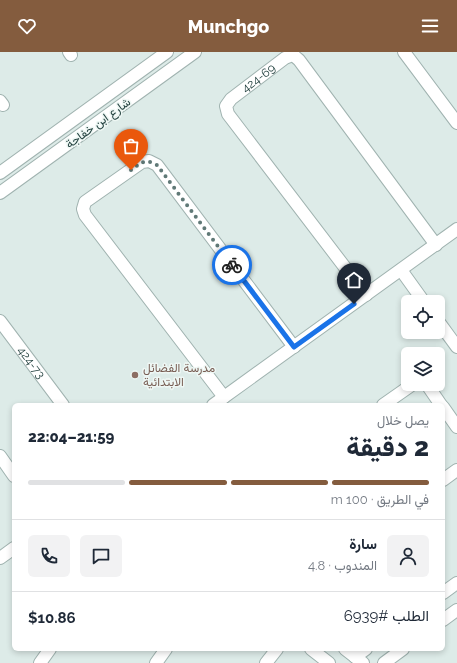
<!DOCTYPE html>
<html lang="ar">
<head>
<meta charset="utf-8">
<style>
  body { margin:0; font-family:Raleway,Vazirmatn,sans-serif; background:#f2f2f3; color:#1f2937; direction:rtl; height:100vh; display:flex; flex-direction:column; font-size:15px; white-space:nowrap }
  * { box-sizing:border-box; margin:0 }
  p { font-size:13px; color:#747a83 }
  .icon { flex:none; width:22px; height:22px; fill:none; stroke:currentColor; stroke-width:2; stroke-linecap:round; stroke-linejoin:round }
  .map { position:relative; flex:1; overflow:hidden; direction:ltr }
  .details { position:absolute; left:12px; top:351px; width:433px; height:248px; display:flex; flex-direction:column; background:#fff; border-radius:6px; box-shadow:0 2px 6px #0003; direction:rtl }
  .details>* { flex:none }
  .fabs { position:absolute; left:401px; top:243px; display:grid; gap:8px }
  .fabs a { display:grid; place-items:center; width:44px; height:44px; border-radius:6px; background:#fff; box-shadow:0 2px 6px #0003; font-size:20px }
  .pin { position:absolute; display:grid; place-items:center; width:34px; height:34px; color:#fff; margin:-41px -17px; border-radius:50% 50% 50% 0; rotate:-45deg; box-shadow:0 0 4px #0007 }
  .pin .icon { rotate:45deg }
  .courier { position:absolute; display:grid; place-items:center; width:40px; height:40px; margin:-20px; border:3px solid #1a73e8; border-radius:50%; background:#fff; color:#222; box-shadow:0 1px 5px #0007 }
  .head em { font-style:normal; font-weight:800 }
  .head div { display:flex; flex-direction:column-reverse }
  .head { display:flex; align-items:center; justify-content:space-between; height:68px; padding:0 16px }
  h1 { font-size:26px; font-weight:800; line-height:30px }
  .bar { display:grid; grid-template-columns:repeat(4,1fr); gap:6px 4px; align-content:center; height:48px; padding:0 16px }
  .bar i { height:5px; border-radius:3px; background:#e0e1e3 }
  .bar .active { background:#845c3e }
  .bar p { grid-column:span 4 }
  .line { display:flex; align-items:center; gap:10px; padding:0 16px; border-top:1px solid #e0e1e3 }
  .line div { flex:1 }
  .round { display:grid; place-items:center; flex:none; width:42px; height:42px; border-radius:6px; background:#f2f2f3 }
  header { display:flex; justify-content:space-between; align-items:center; height:52px; padding:0 16px; background:#845c3e; color:#fff; font-size:18px; font-weight:800 }
  .map>svg:first-child { display:block }
  .lines { fill:none; stroke-linecap:round; stroke-linejoin:round }
  .minor-casing { stroke:#a0b3b0; stroke-width:14 }
  .tertiary-casing { stroke:#a0b3b0; stroke-width:14 }
  .minor { stroke:#fff; stroke-width:12 }
  .tertiary { stroke:#fff; stroke-width:12 }
  .done { stroke:#607977; stroke-width:4; stroke-dasharray:0 7.2 }
  .route { stroke:#1a73e8; stroke-width:5 }
  .education-dot { fill:#8d6e63; stroke:#eef7f4; stroke-width:1.5 }
  .labels { text-anchor:middle; stroke-width:3; stroke-linejoin:round; paint-order:stroke }
  .street-label { font-size:12px; fill:#1d3c3a; stroke:#eef7f4 }
  .education-label { font-size:12px; fill:#785e54; stroke:#eef7f4; text-anchor:start }
</style>
</head>
<body>
<header><svg class="icon" aria-label="menu" viewBox="0 0 24 24"><path d="M4 6h16M4 12h16M4 18h16"/></svg>Munchgo<svg class="icon" aria-label="heart" viewBox="0 0 24 24"><path d="M12 20l-8-8c-3-5 5-10 8-4 3-6 11-1 8 4z"/></svg></header>
<div class="map">
<svg width="457" height="611" viewBox="0 0 457 611">
  <rect width="100%" height="100%" fill="#ddebe8"/>
  <g class="lines">
    <g class="minor-casing">
      <g id="minor">
        <polyline points="69,0 71,3"/>
        <polyline points="404,0 457,71"/>
        <polyline points="0,49 3,53"/>
        <polyline points="401,218 424,250"/>
        <path id="s1" d="M366 243 228 62 226 54 231 47 285 6 293 3 299 8 436 193"/>
        <polyline points="438,269 457,295"/>
        <polyline points="425,332 428,334 441,353"/>
        <polyline points="224,345 85,163 83,157 85,150 142,110 149,109 157,113 294,295"/>
        <polyline points="213,353 457,177"/>
        <polyline points="383,353 413,332"/>
        <polyline points="443,355 457,375"/>
        <polyline points="0,404 14,424"/>
        <polyline points="443,428 457,418"/>
        <polyline points="0,506 14,496"/>
        <polyline points="443,541 457,531"/>
        <polyline points="443,568 457,558"/>
        <polyline points="355,605 366,597"/>
        <polyline points="40,611 50,597"/>
        <polyline points="156,611 166,597"/>
        <polyline points="266,611 277,597"/>
        <polyline points="384,611 403,597"/>
      </g>
    </g>
    <g class="tertiary-casing">
      <g id="tertiary">
        <polyline points="0,121 167,0"/>
        <polyline points="0,141 195,0"/>
        <path id="s2" d="M0 269 63 353"/>
        <polyline points="311,597 329,611"/>
        <polyline points="345,597 363,611"/>
      </g>
    </g>
    <use href="#minor" class="minor"/>
    <use href="#tertiary" class="tertiary"/>
  </g>
  <g class="lines">
    <path class="done" d="M131 118C141 111 144 106 157 113L232 213"/>
    <polyline class="route" points="232,213 294,295 354,252"/>
  </g>
  <circle class="education-dot" cx="135" cy="323" r="4"/>
  <g class="labels">
    <g class="street-label">
      <text dy="4" stroke="none"><textPath href="#s1" startOffset="279">424-69</textPath></text>
      <text transform="translate(98 71) rotate(-36)" y="4">شارع ابن خفاجة</text>
      <text dy="4" stroke="none"><textPath href="#s2" startOffset="52">424-73</textPath></text>
    </g>
    <g class="education-label">
      <text x="143" y="320">مدرسة الفضائل<tspan x="143" dy="14">الابتدائية</tspan></text>
    </g>
  </g>
</svg>
<div class="fabs">
<a><svg class="icon" aria-label="locate" viewBox="0 0 24 24"><circle cx="12" cy="12" r="6"/><path d="M12 2v4M12 18v4M2 12h4M18 12h4"/></svg></a>
<a><svg class="icon" aria-label="layers" viewBox="0 0 24 24"><path d="M12 4l9 5-9 5-9-5zM3 14l9 5 9-5"/></svg></a>
</div>
<div class="pin" style="left:131px;top:118px;background:#ea580c"><svg class="icon" aria-label="bag" viewBox="0 0 24 24"><path d="M5 8h14l-1 12H6zM9 8a3 3 0 0 1 6 0"/></svg></div>
<div class="pin" style="left:354px;top:252px;background:#1f2937"><svg class="icon" aria-label="home" viewBox="0 0 24 24"><path d="M3 11l9-7 9 7M6 9v11h12V9"/></svg></div>
<div class="courier" style="left:232px;top:213px"><svg class="icon" aria-label="bike" viewBox="0 0 24 24"><circle cx="6" cy="16" r="4"/><circle cx="18" cy="16" r="4"/><path d="M6 16l4-8h5l3 8M10 8l3 8H6M13 5h3"/></svg></div>
<section class="details">
<div class="head"><div><h1>2 دقيقة</h1><p>يصل خلال</p></div><em>21:59–22:04</em></div>
<div class="bar"><i class="active"></i><i class="active"></i><i class="active"></i><i></i><p>في الطريق · 100 m</p></div>
<div class="line" style="height:72px"><a class="round"><svg class="icon" aria-label="person" viewBox="0 0 24 24"><circle cx="12" cy="8" r="4"/><path d="M4 21q1-7 8-7t8 7"/></svg></a><div><b>سارة</b><p>المندوب · 4.8</p></div><a class="round"><svg class="icon" aria-label="chat" viewBox="0 0 24 24"><path d="M4 5h16v11H9l-5 4z"/></svg></a><a class="round"><svg class="icon" aria-label="phone" viewBox="0 0 24 24"><path d="M5 4h4l2 5-3 2q2 4 5 5l2-3 5 2v4C11 20 4 13 5 4z"/></svg></a></div>
<div class="line" style="height:52px"><div>الطلب #6939</div><b>$10.86</b></div>
</section>
</div>
</body>
</html>
